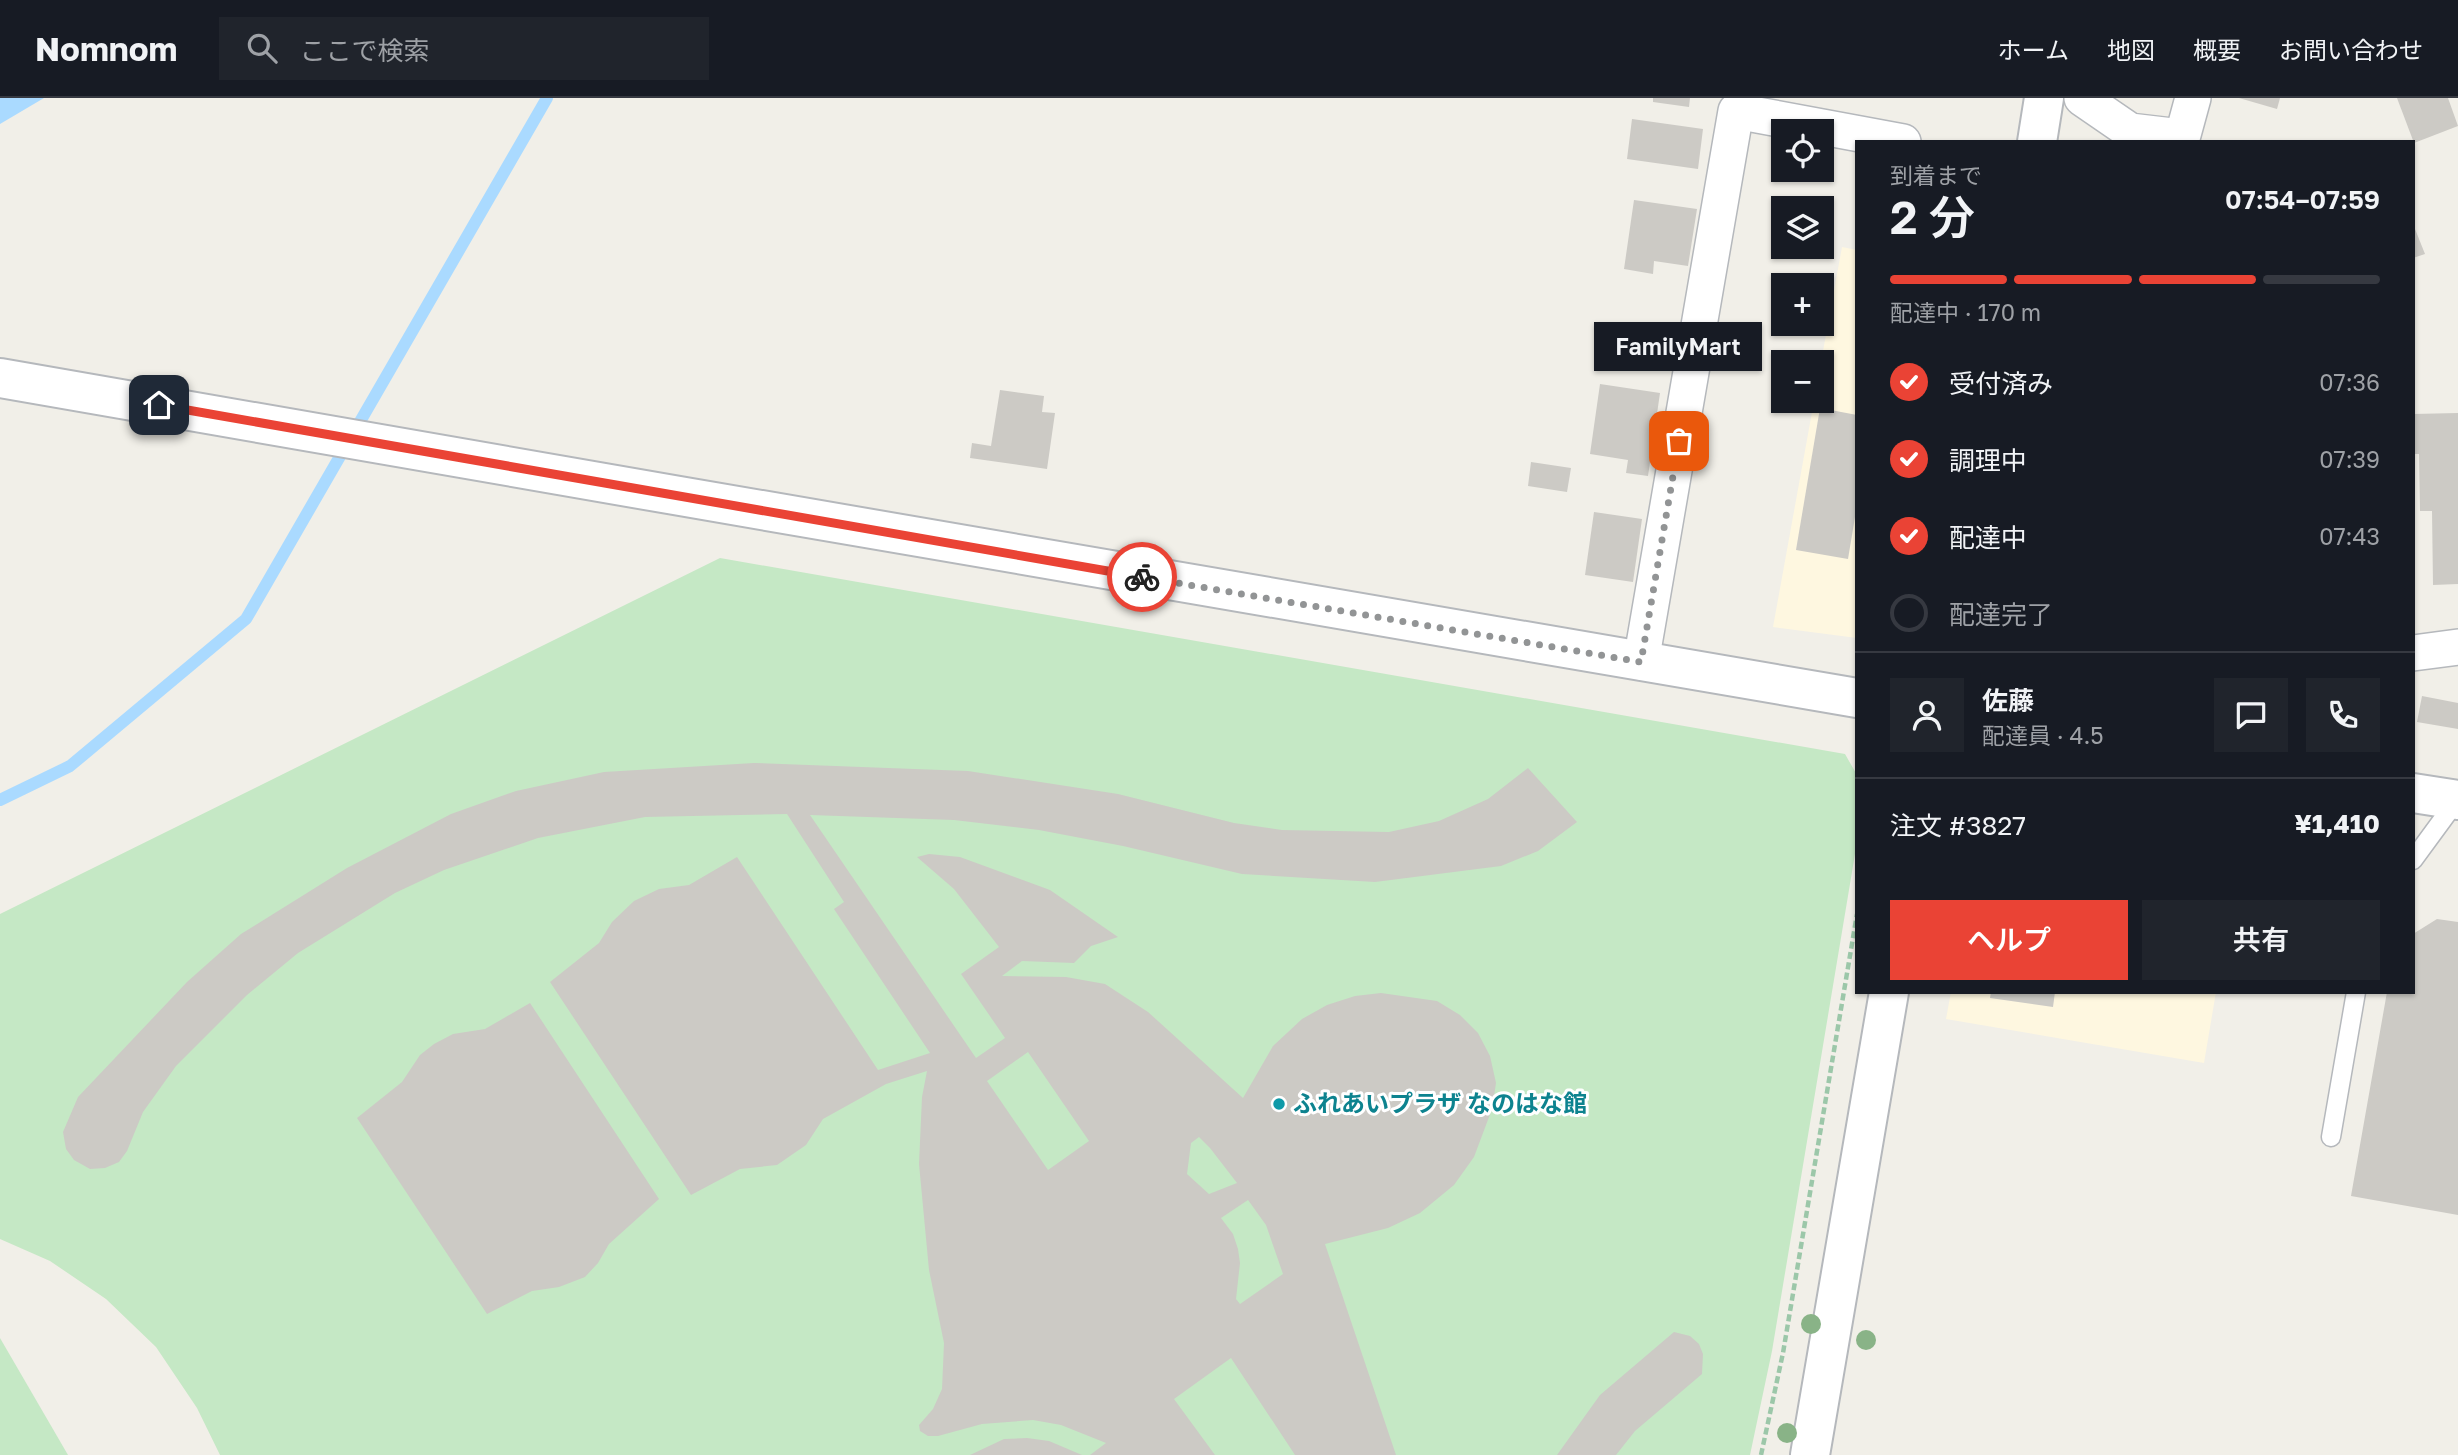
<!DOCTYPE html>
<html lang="ja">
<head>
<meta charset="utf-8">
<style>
  body { margin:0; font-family:"Golos Text","Noto Sans JP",sans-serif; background:#20242c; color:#f1f3f6; height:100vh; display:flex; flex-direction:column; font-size:26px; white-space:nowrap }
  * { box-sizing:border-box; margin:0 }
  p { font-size:23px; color:#9ea1a6 }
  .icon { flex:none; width:38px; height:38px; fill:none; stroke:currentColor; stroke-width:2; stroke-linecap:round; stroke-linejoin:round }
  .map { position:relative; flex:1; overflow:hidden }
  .drawer { position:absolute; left:1855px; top:42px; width:560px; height:854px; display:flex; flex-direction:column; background:#171b24; border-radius:0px; box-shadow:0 2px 5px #0004 }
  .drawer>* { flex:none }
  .tools { position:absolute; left:1771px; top:21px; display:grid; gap:14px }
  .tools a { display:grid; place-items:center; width:63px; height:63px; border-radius:0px; background:#171b24; box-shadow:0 2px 5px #0004; font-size:35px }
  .pin { position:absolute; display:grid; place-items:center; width:60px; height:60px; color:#fff; margin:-30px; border-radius:14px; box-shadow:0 4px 10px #0006 }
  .courier { position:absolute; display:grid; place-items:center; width:70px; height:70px; margin:-35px; border:5px solid #ea4335; border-radius:50%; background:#fff; color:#222; box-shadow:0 2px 9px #0007 }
  .bubble { position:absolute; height:49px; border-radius:0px; background:#171b24; box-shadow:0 2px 5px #0004; font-size:23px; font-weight:600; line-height:49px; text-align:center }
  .head em { font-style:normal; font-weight:600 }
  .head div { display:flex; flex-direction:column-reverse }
  .head { display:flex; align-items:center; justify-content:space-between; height:119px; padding:0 35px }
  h1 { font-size:46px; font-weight:600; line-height:52px }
  .bar { display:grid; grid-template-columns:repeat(4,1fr); gap:10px 7px; align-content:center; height:84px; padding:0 35px }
  .bar i { height:9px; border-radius:5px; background:#363941 }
  .bar .selected { background:#ea4335 }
  .bar p { grid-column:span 4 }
  .line { display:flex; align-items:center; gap:18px; padding:0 35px; border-top:2px solid #363941 }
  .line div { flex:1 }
  .round { display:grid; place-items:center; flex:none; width:74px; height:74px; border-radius:0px; background:#20242c }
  ol { padding:0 35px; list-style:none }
  li { display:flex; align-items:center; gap:21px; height:77px }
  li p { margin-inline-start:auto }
  li .icon { padding:7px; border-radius:50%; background:#ea4335; color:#fff; stroke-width:4 }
  li:last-child { color:#9ea1a6 }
  li i { width:38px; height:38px; border:4px solid #363941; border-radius:50% }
  .cta { display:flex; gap:14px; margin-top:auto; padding:14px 35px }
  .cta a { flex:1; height:80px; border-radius:0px; background:#ea4335; color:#fff; font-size:28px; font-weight:600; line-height:80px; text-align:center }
  .cta a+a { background:#20242c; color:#f1f3f6 }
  header { display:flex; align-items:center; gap:42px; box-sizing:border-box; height:98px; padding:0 35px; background:#171b24; border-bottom:2px solid #363941 }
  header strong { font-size:33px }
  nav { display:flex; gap:38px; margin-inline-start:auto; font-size:24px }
  .search { width:490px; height:63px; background:#20242c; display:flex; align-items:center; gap:18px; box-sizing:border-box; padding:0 24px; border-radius:0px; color:#9ea1a6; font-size:26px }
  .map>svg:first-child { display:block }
  .commercial { fill:#fef7e0 }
  .green { fill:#c5e8c5 }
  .water { fill:#aadaff }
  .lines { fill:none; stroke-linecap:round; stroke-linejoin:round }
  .stream { stroke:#aadaff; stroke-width:12 }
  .building { fill:#cccac5; fill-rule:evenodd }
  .service-casing { stroke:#b5b8bc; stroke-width:21 }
  .minor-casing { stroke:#b5b8bc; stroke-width:38 }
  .tertiary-casing { stroke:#b5b8bc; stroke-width:42 }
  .path { stroke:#9cc7a9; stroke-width:4.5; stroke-dasharray:7 3.5; stroke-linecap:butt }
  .service { stroke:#fff; stroke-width:18 }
  .minor { stroke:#fff; stroke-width:35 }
  .tertiary { stroke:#fff; stroke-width:38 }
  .tree { fill:#89b387 }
  .done { stroke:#929495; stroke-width:7; stroke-dasharray:0 12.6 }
  .route { stroke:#ea4335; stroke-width:9 }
  .culture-dot { fill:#0f9aa8; stroke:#fff; stroke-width:2.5 }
  .labels { text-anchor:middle; stroke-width:6; stroke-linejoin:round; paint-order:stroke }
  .culture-label { font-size:24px; font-weight:bold; fill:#0d838f; stroke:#fff; text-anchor:start }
</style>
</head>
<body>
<header>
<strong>Nomnom</strong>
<div class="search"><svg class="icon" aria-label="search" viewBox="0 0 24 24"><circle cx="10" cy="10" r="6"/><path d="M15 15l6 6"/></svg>ここで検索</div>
<nav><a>ホーム</a><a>地図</a><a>概要</a><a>お問い合わせ</a></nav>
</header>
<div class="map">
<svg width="2458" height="1357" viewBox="0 0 2458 1357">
  <rect width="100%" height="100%" fill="#f1efe8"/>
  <g class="commercial">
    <polygon points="1842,149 1857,152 1857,540 1773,529 1814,303 1822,303 1821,264"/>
    <polygon points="1951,894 2216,894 2204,965 1946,921"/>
  </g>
  <g class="green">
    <polygon points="720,460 1845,656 1857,677 1857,744 1772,1253 1750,1357 220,1357 197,1310 156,1249 106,1201 50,1163 0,1141 0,816"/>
    <polygon points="0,1240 68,1357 0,1357"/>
  </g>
  <polygon class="water" points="0,0 44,0 0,26"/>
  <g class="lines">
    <polyline class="stream" points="0,702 70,668 246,521 547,0"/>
  </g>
  <g class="building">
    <polygon points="1653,0 1690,0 1689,9 1653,4"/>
    <polygon points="2239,0 2280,0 2277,11"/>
    <polygon points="2397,0 2448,0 2458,28 2414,45"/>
    <polygon points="1632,21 1703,31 1698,71 1627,61"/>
    <polygon points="1634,102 1697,111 1688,168 1654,163 1653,176 1624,171"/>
    <polygon points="2413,126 2425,156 2413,160"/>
    <polygon points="1600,286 1660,295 1648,378 1626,375 1628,362 1590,356"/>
    <polygon points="1000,292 1044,298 1042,314 1055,315 1047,371 970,360 972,345 991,348"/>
    <polygon points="1820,310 1857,317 1857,407 1848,461 1796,452"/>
    <polygon points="2458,315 2458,486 2433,487 2432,413 2420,413 2419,356 2413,356 2413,316"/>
    <polygon points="1531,364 1571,370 1567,394 1528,388"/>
    <polygon points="1594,414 1642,421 1633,484 1585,477"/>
    <polygon points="2422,598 2458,605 2458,631 2417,624"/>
    <path d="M754 665 968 673 1118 696 1234 725 1282 732 1389 734 1439 723 1488 701 1528 670 1577 724 1538 753 1501 768 1375 784 1242 776 1123 748 1039 732 954 722 810 717 976 960 1005 940 961 876 999 849 954 791 917 759 929 756 960 759 1050 792 1118 839 1091 848 1074 865 1022 863 1002 878 1066 879 1105 886 1148 914 1243 1000 1273 948 1302 921 1327 907 1355 898 1381 895 1437 903 1460 917 1478 935 1490 958 1496 985 1492 1011 1474 1059 1454 1087 1420 1115 1388 1130 1325 1146 1396 1357H1295L1231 1260 1174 1301 1215 1357H1090L1106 1345 1061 1327 1033 1322 982 1326 938 1338H928L920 1333 919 1327 933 1311 942 1291 944 1245 929 1172 919 1066 922 999 927 973 886 986 823 1021 806 1047 777 1067 740 1071 691 1097 550 884 599 845 612 824 634 803 659 791 689 787 737 759 878 972 930 955 834 811 844 804 787 716 645 719 538 740 444 772 395 795 298 855 247 897 176 968 143 1014 127 1053 119 1064 105 1070 90 1071 74 1062 66 1051 63 1034 78 999 187 884 241 836 347 770 451 716 516 693 604 674ZM1028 954 1089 1043 1048 1072 987 983ZM1199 1039 1210 1050 1237 1085 1209 1096 1187 1076 1191 1045ZM1248 1102 1266 1127 1283 1176 1240 1206 1236 1201 1240 1165 1238 1151 1233 1136 1221 1120Z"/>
    <polygon points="2437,821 2458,824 2458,1117 2351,1098 2387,894 2413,894 2413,836"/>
    <polygon points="1991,894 2055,894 2053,909 1990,900"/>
    <polygon points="530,905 659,1101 609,1146 598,1165 585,1179 559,1189 532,1193 487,1216 357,1020 402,984 420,957 434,946 453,936 485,931"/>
    <polygon points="1674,1234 1690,1238 1699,1246 1703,1256 1702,1276 1635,1333 1616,1357 1557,1357 1600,1297"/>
    <polygon points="1027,1340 1049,1343 1082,1357 970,1357 1004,1341"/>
  </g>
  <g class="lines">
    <g class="service-casing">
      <g id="service">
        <polyline points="2413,762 2457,702"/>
        <polyline points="2331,1039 2356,894"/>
      </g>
    </g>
    <g class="minor-casing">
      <g id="minor">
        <polyline points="2082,0 2130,33 2181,39"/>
        <polyline points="2181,44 2193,0"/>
        <polyline points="2413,555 2458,549"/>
        <polyline points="1641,564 1736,13 1903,44"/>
      </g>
    </g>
    <g class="tertiary-casing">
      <g id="tertiary">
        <polyline points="2037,44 2044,0"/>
        <path d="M0 280C619 387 1237 496 1857 600"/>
        <polyline points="2413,695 2458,702"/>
        <polyline points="1810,1357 1889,894"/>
      </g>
    </g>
    <polyline class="path" points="1761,1357 1783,1255 1857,816"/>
    <use href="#service" class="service"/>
    <use href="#minor" class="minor"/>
    <use href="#tertiary" class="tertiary"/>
  </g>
  <g class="tree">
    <circle cx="1811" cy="1226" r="10"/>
    <circle cx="1866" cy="1242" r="10"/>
    <circle cx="1787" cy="1335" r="10"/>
  </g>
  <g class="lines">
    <polyline class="done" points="1142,479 1641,564 1679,343"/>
    <polyline class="route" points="159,307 1142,479"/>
  </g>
  <circle class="culture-dot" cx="1279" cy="1006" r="7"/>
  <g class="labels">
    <g class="culture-label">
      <text x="1293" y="1014">ふれあいプラザ なのはな館</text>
    </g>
  </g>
</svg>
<div class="tools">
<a><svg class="icon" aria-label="locate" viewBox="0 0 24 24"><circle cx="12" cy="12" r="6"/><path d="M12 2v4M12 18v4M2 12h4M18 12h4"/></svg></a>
<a><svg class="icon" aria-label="layers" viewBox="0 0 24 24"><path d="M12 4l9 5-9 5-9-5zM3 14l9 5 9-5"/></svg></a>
<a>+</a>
<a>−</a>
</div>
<div class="pin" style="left:1679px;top:343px;background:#ea580c"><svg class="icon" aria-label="bag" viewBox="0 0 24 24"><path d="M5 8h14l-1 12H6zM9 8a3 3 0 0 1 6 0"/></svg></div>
<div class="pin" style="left:159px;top:307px;background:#1f2937"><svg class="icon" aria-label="home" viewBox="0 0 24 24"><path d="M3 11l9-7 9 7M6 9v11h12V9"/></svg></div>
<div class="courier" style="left:1142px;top:479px"><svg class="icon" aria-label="bike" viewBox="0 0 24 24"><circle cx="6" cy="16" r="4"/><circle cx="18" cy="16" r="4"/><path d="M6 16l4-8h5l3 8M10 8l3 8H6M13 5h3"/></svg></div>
<div class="bubble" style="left:1594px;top:224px;width:168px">FamilyMart</div>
<section class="drawer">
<div class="head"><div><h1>2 分</h1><p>到着まで</p></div><em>07:54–07:59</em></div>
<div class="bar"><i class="selected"></i><i class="selected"></i><i class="selected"></i><i></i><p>配達中 · 170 m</p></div>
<ol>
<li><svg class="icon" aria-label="check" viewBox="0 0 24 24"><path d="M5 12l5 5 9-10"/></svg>受付済み<p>07:36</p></li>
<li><svg class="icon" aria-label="check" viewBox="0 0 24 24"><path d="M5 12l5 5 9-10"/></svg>調理中<p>07:39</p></li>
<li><svg class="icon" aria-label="check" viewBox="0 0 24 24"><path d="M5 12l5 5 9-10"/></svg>配達中<p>07:43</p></li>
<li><i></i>配達完了</li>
</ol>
<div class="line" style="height:126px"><a class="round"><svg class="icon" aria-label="person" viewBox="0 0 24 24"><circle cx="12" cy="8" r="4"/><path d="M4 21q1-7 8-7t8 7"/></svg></a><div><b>佐藤</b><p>配達員 · 4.5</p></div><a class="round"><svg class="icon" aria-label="chat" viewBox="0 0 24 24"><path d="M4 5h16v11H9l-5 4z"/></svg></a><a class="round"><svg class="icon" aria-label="phone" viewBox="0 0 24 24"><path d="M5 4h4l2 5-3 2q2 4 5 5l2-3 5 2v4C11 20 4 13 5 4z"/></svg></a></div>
<div class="line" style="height:91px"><div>注文 #3827</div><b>¥1,410</b></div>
<div class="cta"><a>ヘルプ</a><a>共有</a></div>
</section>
</div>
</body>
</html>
